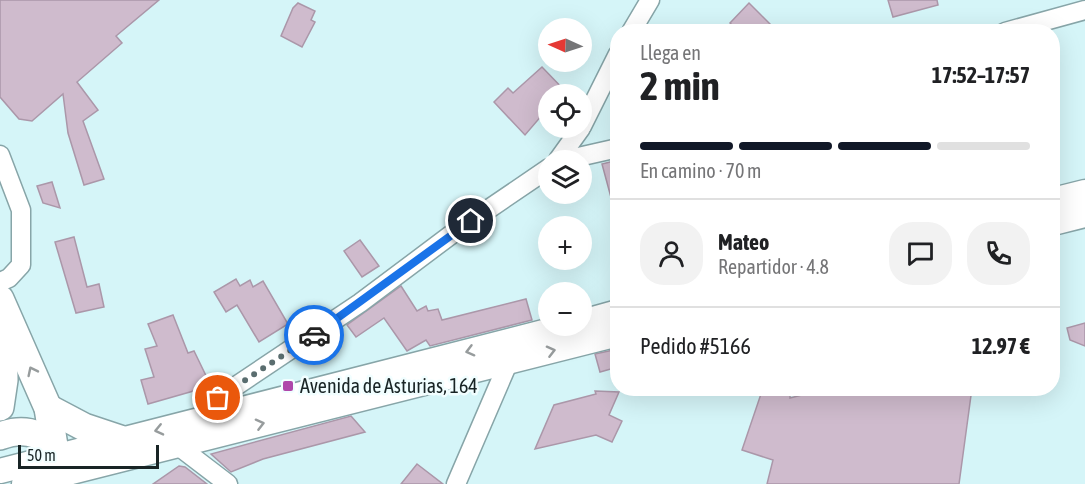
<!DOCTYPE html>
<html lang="es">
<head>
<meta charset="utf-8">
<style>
  body { margin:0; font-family:"Asap Condensed",sans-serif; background:#f2f2f2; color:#202124; height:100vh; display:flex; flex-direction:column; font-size:22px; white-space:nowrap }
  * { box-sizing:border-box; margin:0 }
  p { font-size:20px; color:#757577 }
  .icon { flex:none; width:33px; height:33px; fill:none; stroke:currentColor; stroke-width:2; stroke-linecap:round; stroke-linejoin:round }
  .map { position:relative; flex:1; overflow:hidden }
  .details { position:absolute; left:610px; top:24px; width:450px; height:372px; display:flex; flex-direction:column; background:#fff; border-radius:24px; box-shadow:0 6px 24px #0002 }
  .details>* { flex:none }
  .needle { width:39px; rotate:273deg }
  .fabs { position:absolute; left:538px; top:18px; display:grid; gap:12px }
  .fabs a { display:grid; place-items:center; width:54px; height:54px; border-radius:50%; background:#fff; box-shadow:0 6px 24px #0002; font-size:30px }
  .scale { position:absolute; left:18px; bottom:15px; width:141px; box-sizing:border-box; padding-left:6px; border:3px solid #182425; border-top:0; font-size:16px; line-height:21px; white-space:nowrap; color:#182425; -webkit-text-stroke:4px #f1feff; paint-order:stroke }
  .pin { position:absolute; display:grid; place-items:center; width:51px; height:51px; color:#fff; margin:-26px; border:3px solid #fff; border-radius:50%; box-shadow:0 2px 6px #0007 }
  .courier { position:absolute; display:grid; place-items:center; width:60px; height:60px; margin:-30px; border:4px solid #1a73e8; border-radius:50%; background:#fff; color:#222; box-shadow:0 2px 8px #0007 }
  .headline em { font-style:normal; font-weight:700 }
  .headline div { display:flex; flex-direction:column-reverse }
  .headline { display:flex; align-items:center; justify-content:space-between; height:102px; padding:0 30px }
  h1 { font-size:39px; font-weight:700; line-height:45px }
  .bar { display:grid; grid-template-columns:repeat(4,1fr); gap:9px 6px; align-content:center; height:72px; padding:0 30px }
  .bar i { height:8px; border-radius:4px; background:#e0e0e0 }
  .bar .current { background:#111827 }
  .bar p { grid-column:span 4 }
  .line { display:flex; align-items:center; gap:15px; padding:0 30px; border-top:2px solid #e0e0e0 }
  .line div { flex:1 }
  .round { display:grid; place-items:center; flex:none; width:63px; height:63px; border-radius:24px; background:#f2f2f2 }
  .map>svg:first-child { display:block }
  .building { fill:#cfbbcd; stroke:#ab97a9; stroke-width:1.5 }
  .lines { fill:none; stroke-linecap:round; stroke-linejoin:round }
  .minor-casing { stroke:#87a5a8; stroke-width:21 }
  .major-casing { stroke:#87a5a8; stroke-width:27 }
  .highway-casing { stroke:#87a5a8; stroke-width:30 }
  .minor { stroke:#fff; stroke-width:18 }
  .major { stroke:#fff; stroke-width:24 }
  .highway { stroke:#fff; stroke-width:27 }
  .oneway { stroke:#979c9d }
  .done { stroke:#5a6d6f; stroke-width:6; stroke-dasharray:0 10.8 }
  .route { stroke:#1a73e8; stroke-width:8 }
  .poi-dot { fill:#af47aa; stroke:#f1feff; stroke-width:2 }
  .labels { text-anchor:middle; stroke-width:5; stroke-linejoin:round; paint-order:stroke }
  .poi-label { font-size:20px; fill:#182425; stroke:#f1feff; text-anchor:start }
</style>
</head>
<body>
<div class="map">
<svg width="1085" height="484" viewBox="0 0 1085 484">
  <rect width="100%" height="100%" fill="#d5f5f8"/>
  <g class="building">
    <polygon points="0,0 159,0 116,36 122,43 77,82 98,110 83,121 104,179 84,185 68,133 63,94 32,121 19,119 0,97"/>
    <polygon points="888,0 937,0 938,5 893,17"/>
    <polygon points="298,3 315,11 311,20 315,22 302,47 281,36 293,8"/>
    <polygon points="749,3 778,32 739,32 730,23"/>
    <polygon points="542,67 568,94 549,94 549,107 525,135 494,102 508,88 513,93"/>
    <polygon points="618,160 618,204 613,205 602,164"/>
    <polygon points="52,182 60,208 43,203 37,186"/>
    <polygon points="74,237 87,287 99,284 104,307 76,313 55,242"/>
    <polygon points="360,240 379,266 362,277 344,251"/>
    <polygon points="236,279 240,286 250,280 253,287 263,281 288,324 259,342 237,305 226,312 214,292"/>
    <polygon points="401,286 417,311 426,306 428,311 438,309 442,320 526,299 532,320 430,346 426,340 407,351 384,318 356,337 347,325"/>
    <polygon points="173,315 188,353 194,351 211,386 148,404 141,380 154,377 145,349 157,346 148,324"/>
    <polygon points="1085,323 1085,346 1070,340 1067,328"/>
    <polygon points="618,349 618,367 600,372 595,354"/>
    <polygon points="763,388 790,388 790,398 829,388 972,388 959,484 767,484 773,460 742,450"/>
    <polygon points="595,391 619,392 609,415 622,421 612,442 596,435 535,449 554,405 596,394"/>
    <polygon points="351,416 365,432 263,459 231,472 211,454"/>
    <polygon points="417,464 443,484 401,484"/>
    <polygon points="179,466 185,467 207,484 153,484"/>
  </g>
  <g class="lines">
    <g class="minor-casing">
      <g id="minor">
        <polyline points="631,32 650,0"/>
        <polyline points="1005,32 1085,10"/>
        <polyline points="582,126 618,54"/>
        <polyline points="0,155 21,210 21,265 9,278 0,282"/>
        <polyline points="558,160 581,128"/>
        <polyline points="565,160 618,148"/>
        <polyline points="210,418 218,398 360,303 452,234 549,168"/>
        <polyline points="177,445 228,484"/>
        <polyline points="456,484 509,361"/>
      </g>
    </g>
    <g class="major-casing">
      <g id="major">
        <polyline points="1053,200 1085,192"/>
        <polyline points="1053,223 1085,215"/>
        <polyline points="582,322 618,312"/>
        <polyline points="0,471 567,326"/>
        <polyline points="24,484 618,334"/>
      </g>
    </g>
    <g class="highway-casing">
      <g id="highway">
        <polyline points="0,299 48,408 60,484"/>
        <polyline points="0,407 4,380 3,322"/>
        <polyline points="48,408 84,427 120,439"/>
        <path d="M0 436C21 428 38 431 54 446"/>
      </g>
    </g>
    <use href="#minor" class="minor"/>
    <use href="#major" class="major"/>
    <use href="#highway" class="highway"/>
  </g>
  <defs><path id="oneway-chevron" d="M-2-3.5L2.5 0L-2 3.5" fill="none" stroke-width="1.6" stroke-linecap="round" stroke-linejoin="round" transform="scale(1.5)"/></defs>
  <g class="oneway">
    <use href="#oneway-chevron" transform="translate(470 351) rotate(165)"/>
    <use href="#oneway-chevron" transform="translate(551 351) rotate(-14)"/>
    <use href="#oneway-chevron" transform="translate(32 371) rotate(-116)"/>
    <use href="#oneway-chevron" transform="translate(260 424) rotate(-14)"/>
    <use href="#oneway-chevron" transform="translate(159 430) rotate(167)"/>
  </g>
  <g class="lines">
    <polyline class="done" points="218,398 314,335"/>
    <polyline class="route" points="314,335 471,221"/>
  </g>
  <rect class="poi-dot" x="282" y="380" width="12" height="12" rx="3"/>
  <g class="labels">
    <g class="poi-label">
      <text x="300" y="393">Avenida de Asturias, 164</text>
    </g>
  </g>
</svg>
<div class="fabs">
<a><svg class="needle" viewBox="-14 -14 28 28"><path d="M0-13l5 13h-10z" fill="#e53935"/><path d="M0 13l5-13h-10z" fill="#757577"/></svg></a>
<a><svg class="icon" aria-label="locate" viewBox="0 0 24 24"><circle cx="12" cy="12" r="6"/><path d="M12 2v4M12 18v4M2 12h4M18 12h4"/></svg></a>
<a><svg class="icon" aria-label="layers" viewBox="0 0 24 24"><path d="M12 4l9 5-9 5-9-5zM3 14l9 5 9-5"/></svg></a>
<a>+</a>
<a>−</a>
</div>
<div class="scale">50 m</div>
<div class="pin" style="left:218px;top:398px;background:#ea580c"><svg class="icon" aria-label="bag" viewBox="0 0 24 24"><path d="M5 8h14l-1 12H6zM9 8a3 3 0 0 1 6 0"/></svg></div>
<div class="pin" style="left:471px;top:221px;background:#1f2937"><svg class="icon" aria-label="home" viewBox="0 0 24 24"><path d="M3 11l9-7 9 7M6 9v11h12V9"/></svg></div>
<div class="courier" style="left:314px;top:335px"><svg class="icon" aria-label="car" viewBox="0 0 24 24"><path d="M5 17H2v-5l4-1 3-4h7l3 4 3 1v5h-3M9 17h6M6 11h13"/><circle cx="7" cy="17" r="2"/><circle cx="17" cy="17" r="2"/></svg></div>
<section class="details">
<div class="headline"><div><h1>2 min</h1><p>Llega en</p></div><em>17:52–17:57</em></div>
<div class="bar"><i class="current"></i><i class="current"></i><i class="current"></i><i></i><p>En camino · 70 m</p></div>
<div class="line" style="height:108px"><a class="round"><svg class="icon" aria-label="person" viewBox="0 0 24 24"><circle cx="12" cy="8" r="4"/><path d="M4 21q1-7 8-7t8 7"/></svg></a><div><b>Mateo</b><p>Repartidor · 4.8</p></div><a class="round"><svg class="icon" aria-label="chat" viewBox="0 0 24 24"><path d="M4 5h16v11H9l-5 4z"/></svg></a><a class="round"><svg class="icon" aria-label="phone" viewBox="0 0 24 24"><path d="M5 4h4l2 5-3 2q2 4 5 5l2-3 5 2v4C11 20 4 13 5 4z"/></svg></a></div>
<div class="line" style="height:78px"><div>Pedido #5166</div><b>12.97 €</b></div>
</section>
</div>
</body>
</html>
